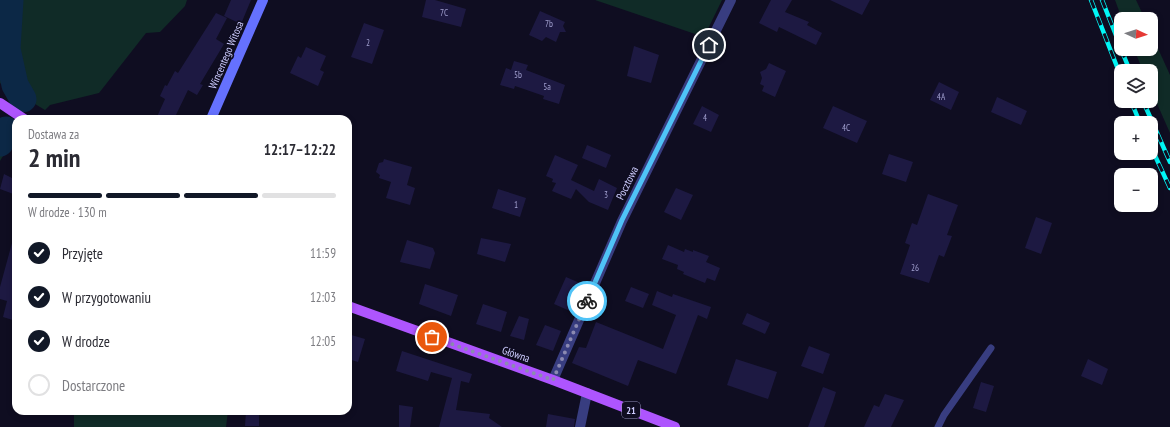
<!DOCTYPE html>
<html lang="pl">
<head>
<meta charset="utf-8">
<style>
  body { margin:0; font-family:"PT Sans Narrow",sans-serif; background:#f7f7f7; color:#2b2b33; height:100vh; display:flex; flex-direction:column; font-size:15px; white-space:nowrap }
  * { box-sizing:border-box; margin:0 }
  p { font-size:13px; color:#7c7c81 }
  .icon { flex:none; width:22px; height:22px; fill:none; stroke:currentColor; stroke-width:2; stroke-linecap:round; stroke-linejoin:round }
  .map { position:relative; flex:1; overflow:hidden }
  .panel { position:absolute; left:12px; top:115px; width:340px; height:300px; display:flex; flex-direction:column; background:#fff; border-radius:12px; box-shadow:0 2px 6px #0003 }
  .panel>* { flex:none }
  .needle { width:26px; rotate:93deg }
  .tools { position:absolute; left:1114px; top:12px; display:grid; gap:8px }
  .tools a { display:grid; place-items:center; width:44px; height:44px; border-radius:8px; background:#fff; box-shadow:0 2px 6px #0003; font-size:20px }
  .pin { position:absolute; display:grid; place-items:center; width:34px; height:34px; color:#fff; margin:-17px; border:2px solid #fff; border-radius:50%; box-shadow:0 1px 4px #0007 }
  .courier { position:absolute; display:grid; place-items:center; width:40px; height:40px; margin:-20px; border:3px solid #4fc3f7; border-radius:50%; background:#fff; color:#222; box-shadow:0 1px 5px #0007 }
  .headline em { font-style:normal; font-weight:700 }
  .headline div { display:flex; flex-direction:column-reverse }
  .headline { display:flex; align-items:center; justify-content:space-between; height:68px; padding:0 16px }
  h1 { font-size:26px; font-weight:700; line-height:30px }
  .bar { display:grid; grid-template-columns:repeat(4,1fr); gap:6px 4px; align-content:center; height:48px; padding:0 16px }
  .bar i { height:5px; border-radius:3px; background:#e1e1e2 }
  .bar .selected { background:#111827 }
  .bar p { grid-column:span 4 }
  ol { padding:0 16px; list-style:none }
  li { display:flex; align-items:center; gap:12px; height:44px }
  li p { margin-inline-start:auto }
  li .icon { padding:4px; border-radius:50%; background:#111827; color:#fff; stroke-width:4 }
  li:last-child { color:#7c7c81 }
  li i { width:22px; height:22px; border:2px solid #e1e1e2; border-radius:50% }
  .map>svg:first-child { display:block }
  .green { fill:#102b27 }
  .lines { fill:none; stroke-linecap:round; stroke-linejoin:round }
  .river { stroke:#0c2846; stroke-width:27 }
  .building { fill:#1d1942 }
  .lane { stroke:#383d80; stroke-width:7 }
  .street { stroke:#383d80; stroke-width:10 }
  .secondary { stroke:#6571fe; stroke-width:10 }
  .primary { stroke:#ae55fe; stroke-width:10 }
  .rail-casing { stroke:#01f7f7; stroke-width:4.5 }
  .rail { stroke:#0f0d21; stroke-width:3; stroke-dasharray:9; stroke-linecap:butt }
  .done { stroke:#8b8ab1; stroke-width:4; stroke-dasharray:0 7.2 }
  .route { stroke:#4fc3f7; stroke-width:5 }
  .labels { text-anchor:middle; stroke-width:3.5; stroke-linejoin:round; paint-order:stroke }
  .number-label { font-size:9px; fill:#a2a0d0 }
  .shield { fill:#0f0d21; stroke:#9593bc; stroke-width:1 }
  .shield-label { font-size:10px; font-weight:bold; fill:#cecdff }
  .street-label { font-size:11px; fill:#cecdff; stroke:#0f0d21 }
</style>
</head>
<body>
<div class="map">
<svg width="1170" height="427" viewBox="0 0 1170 427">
  <rect width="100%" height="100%" fill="#0f0d21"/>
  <g class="green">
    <polygon points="0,0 187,0 185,6 160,32 146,33 99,93 50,105 45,110 0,83"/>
    <polygon points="595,0 722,0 704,37"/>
    <polygon points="1115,0 1136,0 1145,19 1122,19"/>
    <polygon points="1151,33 1170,75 1170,133 1151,90 1151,71 1143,71 1134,49 1151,49"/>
    <polygon points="0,124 16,134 0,161"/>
    <polygon points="74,411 228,411 226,427 74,427"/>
  </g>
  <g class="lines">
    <g class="river">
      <polyline points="10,0 7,49 15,85 23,99"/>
      <polyline points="0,143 6,130"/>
    </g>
  </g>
  <g class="building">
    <polygon points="231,0 251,0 241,24 224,16"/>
    <polygon points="426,0 435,0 466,9 461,27 422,17"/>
    <polygon points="771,0 792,0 785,12 809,22 807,25 822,33 816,45 779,27 777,32 759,23"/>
    <polygon points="830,0 870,0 862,15"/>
    <polygon points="540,11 565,22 563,26 566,32 560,32 556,42 546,37 542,41 529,35"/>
    <polygon points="216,13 227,18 216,39 224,44 200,84 203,85 197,95 188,90 174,119 156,119 165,99 160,96 165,85 167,86 175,71 178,73"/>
    <polygon points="364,23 384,30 372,64 351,57"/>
    <polygon points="634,46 659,55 651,83 627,76"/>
    <polygon points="306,47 326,56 320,70 324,72 318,86 290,73 298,56 301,58"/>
    <polygon points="514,61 528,65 526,70 565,85 559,104 543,99 544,96 521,88 515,86 514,89 500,85 506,68 511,70"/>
    <polygon points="769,63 786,71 775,97 762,91 764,86 760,84 762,78 760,72 766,69"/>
    <polygon points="939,82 959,92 951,110 930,100"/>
    <polygon points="997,97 1027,111 1021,125 991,112"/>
    <polygon points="702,106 719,115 711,132 693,124"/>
    <polygon points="833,106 867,121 857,143 823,128"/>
    <polygon points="587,145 611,155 606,168 582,158"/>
    <polygon points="889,154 913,162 906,182 882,174"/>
    <polygon points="555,155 578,165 571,180 594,191 599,179 617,188 608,210 589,202 576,189 571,199 552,191 556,183 552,182 553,179 546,176"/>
    <polygon points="384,159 412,167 407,185 415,188 410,205 386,198 391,182 379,178 380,175 376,172 379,163 383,162"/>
    <polygon points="4,174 16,180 16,195 0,189"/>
    <polygon points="676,188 693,195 681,220 664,212"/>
    <polygon points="498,189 526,198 520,217 492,208"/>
    <polygon points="928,194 958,205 947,235 952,236 944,257 939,255 929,283 900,274 910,245 905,243 912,223 917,225"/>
    <polygon points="1036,217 1052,223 1041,254 1025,248"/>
    <polygon points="481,238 511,244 505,262 477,254"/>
    <polygon points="407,240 433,248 435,253 430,269 400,262"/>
    <polygon points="12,243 16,244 16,321 3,317 7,301 0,299 0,287"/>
    <polygon points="668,245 684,252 685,249 693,252 693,250 709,256 706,262 720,268 715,281 707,278 705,283 683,274 684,272 677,269 678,265 662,259"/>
    <polygon points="566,277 582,284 570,311 554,304"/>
    <polygon points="425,284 458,295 451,316 419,304"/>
    <polygon points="631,287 649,294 643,308 625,301"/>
    <polygon points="657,291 672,297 673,294 711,307 707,319 698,315 676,374 638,360 628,386 572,363 579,347 586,348 596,322 663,349 676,315 652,305"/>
    <polygon points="483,304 507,312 501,332 476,324"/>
    <polygon points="747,313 770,323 765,334 742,324"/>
    <polygon points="519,316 529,319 524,340 510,336"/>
    <polygon points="545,325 561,331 553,351 536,345"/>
    <polygon points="348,334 365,339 358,362 348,359"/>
    <polygon points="809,346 830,354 823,374 801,366"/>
    <polygon points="402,351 472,374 469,383 461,381 456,410 490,414 489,418 502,427 439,427 452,378 431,372 428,381 396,371"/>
    <polygon points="736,359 777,372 768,399 727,385"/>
    <polygon points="1088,359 1108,369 1102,385 1081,376"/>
    <polygon points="981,382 994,386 986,412 973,408"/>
    <polygon points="823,387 836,392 833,402 824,427 808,427"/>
    <polygon points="885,394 904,400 891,427 864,427 874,405 879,407"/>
    <polygon points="399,405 413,407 410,427 399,427"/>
    <polygon points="246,411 259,411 259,426 245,426"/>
    <polygon points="548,414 575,419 574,427 546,427"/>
  </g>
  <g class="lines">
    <polyline class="lane" points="938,427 944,415 991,348"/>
    <g class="street">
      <polyline points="553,380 622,221 731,0"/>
      <polyline points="580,427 587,393"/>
    </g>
    <polyline class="secondary" points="211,119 263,0"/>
    <g class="primary">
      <polyline points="0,103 24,119"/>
      <polyline points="348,306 553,380 675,427"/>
    </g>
    <g class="rail-casing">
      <g id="rail">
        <polyline points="1091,0 1121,77"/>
        <polyline points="1102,0 1121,48"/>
        <polyline points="1121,49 1130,71"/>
        <polyline points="1131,101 1140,123"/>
        <polyline points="1143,101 1170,162"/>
        <polyline points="1151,147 1170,188"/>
      </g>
    </g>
    <use href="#rail" class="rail"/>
  </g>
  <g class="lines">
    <polyline class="done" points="432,337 553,380 587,301"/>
    <polyline class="route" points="587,301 622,220 709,45"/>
  </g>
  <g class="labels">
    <g class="number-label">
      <text x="444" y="16">7C</text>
      <text x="549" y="27">7b</text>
      <text x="368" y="46">2</text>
      <text x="518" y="78">5b</text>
      <text x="547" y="90">5a</text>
      <text x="941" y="100">4A</text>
      <text x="705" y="121">4</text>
      <text x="846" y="131">4C</text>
      <text x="606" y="198">3</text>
      <text x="516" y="208">1</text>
      <text x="915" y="271">26</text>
    </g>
    <rect class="shield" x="622" y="402" width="18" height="16" rx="3"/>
    <g class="shield-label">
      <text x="631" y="414">21</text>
    </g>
    <g class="street-label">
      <text transform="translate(226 55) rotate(-67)" y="4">Wincentego Witosa</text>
      <text transform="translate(627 183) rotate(-64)" y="4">Pocztowa</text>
      <text transform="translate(516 354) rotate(19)" y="4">Główna</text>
    </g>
  </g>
</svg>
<div class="tools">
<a><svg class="needle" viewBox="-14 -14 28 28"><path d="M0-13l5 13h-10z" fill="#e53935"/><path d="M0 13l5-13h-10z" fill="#7c7c81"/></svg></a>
<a><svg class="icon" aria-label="layers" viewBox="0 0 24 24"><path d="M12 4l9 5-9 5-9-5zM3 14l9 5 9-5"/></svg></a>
<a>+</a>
<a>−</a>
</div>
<div class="pin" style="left:432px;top:337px;background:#ea580c"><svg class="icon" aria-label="bag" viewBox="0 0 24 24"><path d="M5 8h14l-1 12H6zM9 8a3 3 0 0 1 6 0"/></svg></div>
<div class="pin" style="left:709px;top:45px;background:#1f2937"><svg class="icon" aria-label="home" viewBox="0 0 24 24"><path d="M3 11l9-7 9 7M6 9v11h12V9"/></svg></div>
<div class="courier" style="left:587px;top:301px"><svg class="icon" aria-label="bike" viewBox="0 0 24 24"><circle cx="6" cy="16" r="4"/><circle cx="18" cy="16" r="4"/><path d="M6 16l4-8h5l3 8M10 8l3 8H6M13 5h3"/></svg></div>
<section class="panel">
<div class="headline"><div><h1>2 min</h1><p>Dostawa za</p></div><em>12:17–12:22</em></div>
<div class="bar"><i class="selected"></i><i class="selected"></i><i class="selected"></i><i></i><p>W drodze · 130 m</p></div>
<ol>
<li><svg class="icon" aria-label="check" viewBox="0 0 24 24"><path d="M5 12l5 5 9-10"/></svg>Przyjęte<p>11:59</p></li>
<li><svg class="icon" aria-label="check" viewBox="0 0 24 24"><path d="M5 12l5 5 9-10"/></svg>W przygotowaniu<p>12:03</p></li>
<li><svg class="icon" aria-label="check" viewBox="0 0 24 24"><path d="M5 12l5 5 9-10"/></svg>W drodze<p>12:05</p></li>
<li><i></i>Dostarczone</li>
</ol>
</section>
</div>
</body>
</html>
